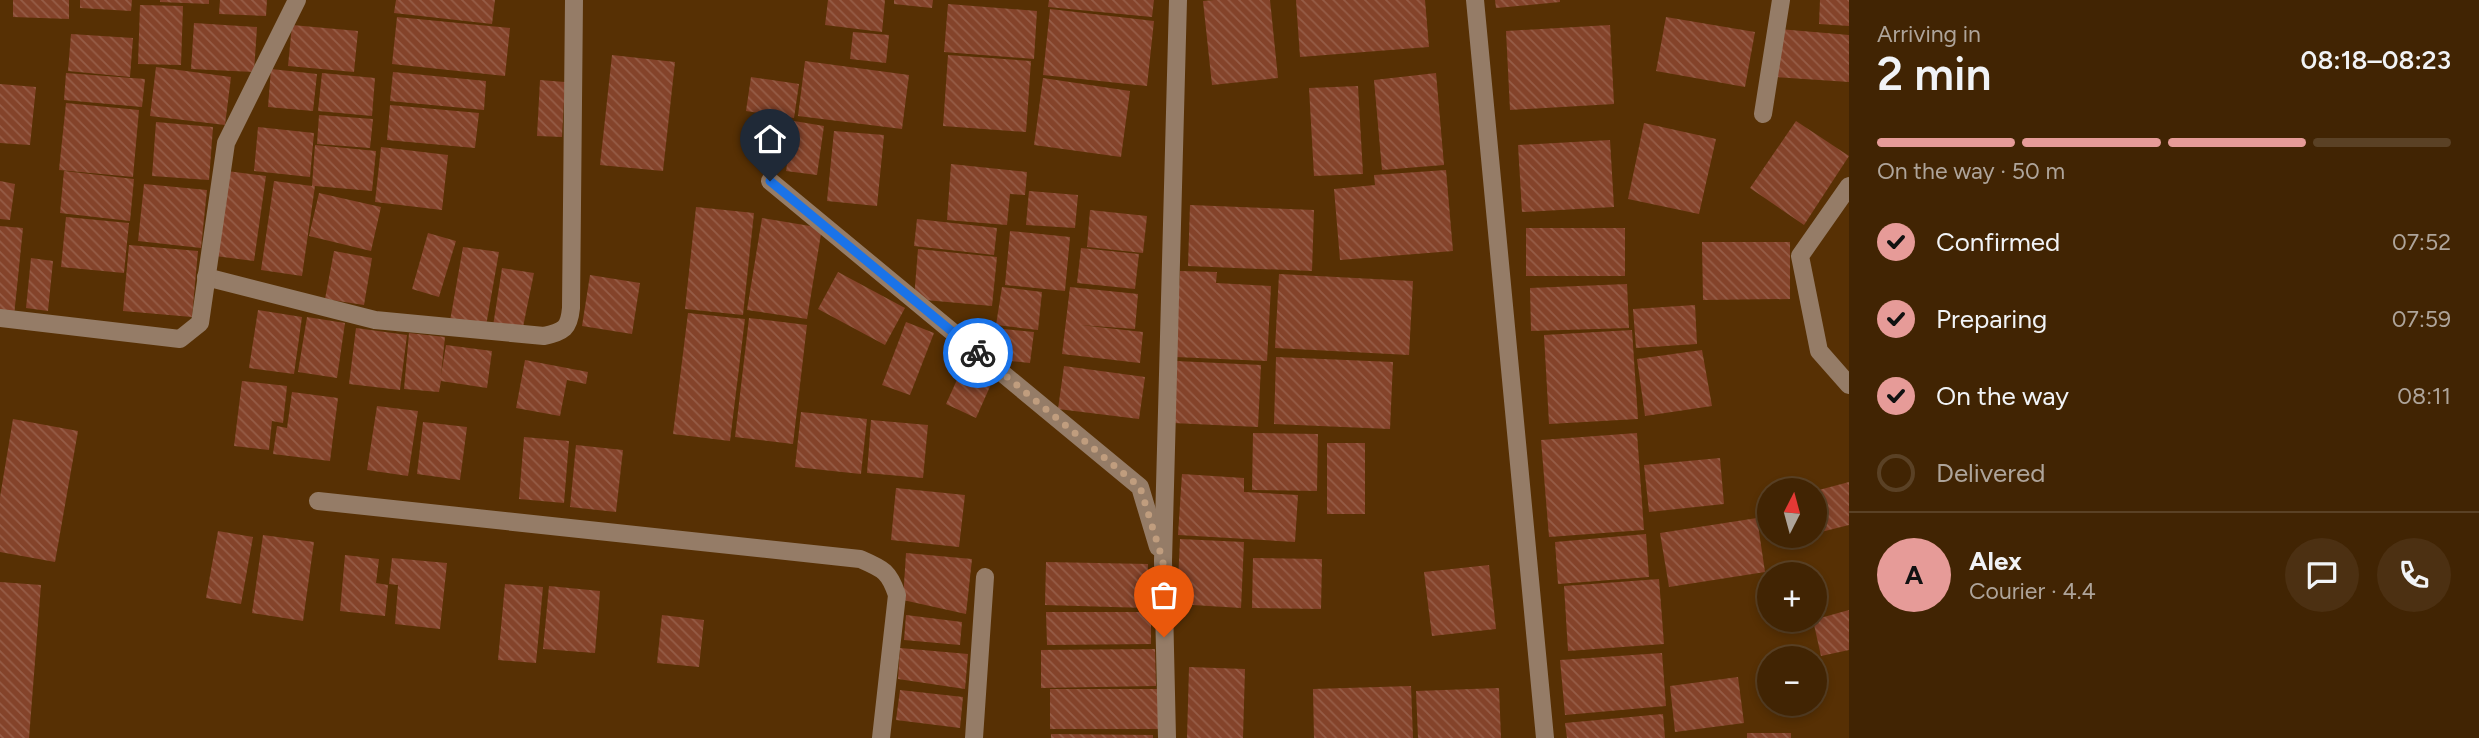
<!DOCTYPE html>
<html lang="en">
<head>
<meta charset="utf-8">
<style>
  body { margin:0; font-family:Figtree,sans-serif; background:#4c3012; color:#f1f3f6; height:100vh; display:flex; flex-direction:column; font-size:26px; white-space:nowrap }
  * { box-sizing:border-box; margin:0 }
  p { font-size:23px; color:#aea49a }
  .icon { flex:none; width:38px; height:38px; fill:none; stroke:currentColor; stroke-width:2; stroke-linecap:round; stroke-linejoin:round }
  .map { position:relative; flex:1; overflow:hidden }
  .details { display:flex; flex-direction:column; background:#412403; width:630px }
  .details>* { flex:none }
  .needle { width:46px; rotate:6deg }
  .tools { position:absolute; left:1757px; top:478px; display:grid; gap:14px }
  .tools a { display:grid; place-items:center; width:70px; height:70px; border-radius:50%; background:#412403; box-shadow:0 4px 10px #0003,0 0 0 2px #5a4125; font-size:35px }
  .pin { position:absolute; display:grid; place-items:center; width:60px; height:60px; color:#fff; margin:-72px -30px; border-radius:50% 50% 50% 0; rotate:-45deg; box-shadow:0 0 7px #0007 }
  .pin .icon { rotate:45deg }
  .courier { position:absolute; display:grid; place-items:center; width:70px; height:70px; margin:-35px; border:5px solid #1a73e8; border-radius:50%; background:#fff; color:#222; box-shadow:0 2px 9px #0007 }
  .summary em { font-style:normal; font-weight:600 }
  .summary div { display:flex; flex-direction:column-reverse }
  .summary { display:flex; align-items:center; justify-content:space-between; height:119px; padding:0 28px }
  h1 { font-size:46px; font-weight:600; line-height:52px }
  .bar { display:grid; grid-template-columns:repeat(4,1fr); gap:10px 7px; align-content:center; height:84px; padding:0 28px }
  .bar i { height:9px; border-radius:5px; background:#5a4125 }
  .bar .current { background:#e69b98 }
  .bar p { grid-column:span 4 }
  .line { display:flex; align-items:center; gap:18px; padding:0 28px; border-top:2px solid #5a4125 }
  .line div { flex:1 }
  .round { display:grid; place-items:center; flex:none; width:74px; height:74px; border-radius:37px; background:#4c3012 }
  ol { padding:0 28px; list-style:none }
  li { display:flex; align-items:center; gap:21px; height:77px }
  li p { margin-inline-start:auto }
  li .icon { padding:7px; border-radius:50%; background:#e69b98; color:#111; stroke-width:4 }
  li:last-child { color:#aea49a }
  li i { width:38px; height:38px; border:4px solid #5a4125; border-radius:50% }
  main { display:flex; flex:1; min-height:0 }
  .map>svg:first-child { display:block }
  .building { fill:url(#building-back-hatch) }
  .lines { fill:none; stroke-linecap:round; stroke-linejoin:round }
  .minor { stroke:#957c67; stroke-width:18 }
  .done { stroke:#c09d7e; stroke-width:7; stroke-dasharray:0 12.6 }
  .route { stroke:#1a73e8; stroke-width:9 }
</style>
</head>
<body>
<main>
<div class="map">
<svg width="1849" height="738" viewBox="0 0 1849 738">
  <defs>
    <pattern id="building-back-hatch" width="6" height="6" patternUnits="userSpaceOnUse" patternTransform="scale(1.75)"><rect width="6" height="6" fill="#84432a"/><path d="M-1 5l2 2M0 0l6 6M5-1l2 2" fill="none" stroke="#965d47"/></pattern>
  </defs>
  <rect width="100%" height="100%" fill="#573004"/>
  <g class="building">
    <polygon points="13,0 69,0 69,19 13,17"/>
    <polygon points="80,0 132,0 131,11 80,8"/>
    <polygon points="160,0 209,0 209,4 160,2"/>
    <polygon points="220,0 267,0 266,16 219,14"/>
    <polygon points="396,0 495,0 492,24 394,13"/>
    <polygon points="828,0 885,0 882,32 825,25"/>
    <polygon points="894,0 933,0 932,8 894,4"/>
    <polygon points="1049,0 1154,0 1152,17 1048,7"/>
    <polygon points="1214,0 1270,0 1278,78 1212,85 1203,1"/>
    <polygon points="1296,0 1425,0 1429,47 1300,57"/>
    <polygon points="1495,0 1560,0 1560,2 1496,8"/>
    <polygon points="1820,0 1849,0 1849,26 1819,24"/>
    <polygon points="948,4 1037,11 1034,59 944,52"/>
    <polygon points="140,5 183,6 181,65 138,64"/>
    <polygon points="1050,9 1154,21 1147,86 1043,75"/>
    <polygon points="397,17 510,28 505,76 392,64"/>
    <polygon points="1666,17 1755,32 1745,87 1656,71"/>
    <polygon points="194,23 257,27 254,72 191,69"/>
    <polygon points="292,25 358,31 354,72 288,66"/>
    <polygon points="1610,25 1614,104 1510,110 1506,31"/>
    <polygon points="1779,29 1849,35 1849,82 1776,77"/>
    <polygon points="853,32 889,35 886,63 850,59"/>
    <polygon points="71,34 133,38 130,77 68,71"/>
    <polygon points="612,55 675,62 663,171 600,165"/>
    <polygon points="948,55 1031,61 1026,132 943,126"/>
    <polygon points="805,61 909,75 902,129 798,116"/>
    <polygon points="156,67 231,77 225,125 150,116"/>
    <polygon points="271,69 317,74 313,111 268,107"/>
    <polygon points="393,72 486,81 484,110 390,101"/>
    <polygon points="66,73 145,79 142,107 64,100"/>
    <polygon points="322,73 375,78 372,116 318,111"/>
    <polygon points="1436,73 1444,165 1382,170 1374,80"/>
    <polygon points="751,77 799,84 794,118 746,111"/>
    <polygon points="1043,78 1130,91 1121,157 1034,145"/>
    <polygon points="540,80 565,82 562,137 537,136"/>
    <polygon points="0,84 36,87 30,145 0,143"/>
    <polygon points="1358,86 1363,174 1314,176 1309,88"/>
    <polygon points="66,103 139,110 133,177 59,170"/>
    <polygon points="390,105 479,113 475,148 387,140"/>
    <polygon points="319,115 373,119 370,148 317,144"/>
    <polygon points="794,121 824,126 817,175 786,171"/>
    <polygon points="1796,121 1849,156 1804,225 1750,188"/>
    <polygon points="156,122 213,127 209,180 152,176"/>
    <polygon points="1644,123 1716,139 1699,214 1628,199"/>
    <polygon points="258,127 314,133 310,177 254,171"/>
    <polygon points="834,131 884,135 877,206 827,201"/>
    <polygon points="1610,140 1614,207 1522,212 1518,145"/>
    <polygon points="315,145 376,151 372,191 315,186 302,276 261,270 274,181 312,186"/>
    <polygon points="381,147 448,155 442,210 375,202"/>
    <polygon points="951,164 1027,172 1025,195 1010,194 1007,225 947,220"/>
    <polygon points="1446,170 1453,251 1340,260 1334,189 1375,185 1374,175"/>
    <polygon points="64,171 134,179 130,221 60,213"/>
    <polygon points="227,171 266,176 254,261 215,256"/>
    <polygon points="0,181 15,184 10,220 0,219"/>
    <polygon points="144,184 207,190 201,248 138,241"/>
    <polygon points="1029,191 1078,195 1075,228 1026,225"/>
    <polygon points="319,193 381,207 371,251 309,236"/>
    <polygon points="1190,205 1314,210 1312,271 1188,266"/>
    <polygon points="696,207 754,213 743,315 685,309"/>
    <polygon points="1090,210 1147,216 1143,253 1087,247"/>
    <polygon points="66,217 129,223 124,273 61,267"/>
    <polygon points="762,218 822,228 807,319 747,310"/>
    <polygon points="917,219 997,228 994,255 914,246"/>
    <polygon points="0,226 23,228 14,316 0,314"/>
    <rect x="1526" y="228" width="99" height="48"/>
    <polygon points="1010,231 1070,237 1065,291 1005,285"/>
    <polygon points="428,233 456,241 439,297 412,289"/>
    <polygon points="1702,242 1790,242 1790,299 1703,300"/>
    <polygon points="129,245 198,251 192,317 123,311"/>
    <polygon points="463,247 499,252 486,326 450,321"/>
    <polygon points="1081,248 1139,254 1135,289 1077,283"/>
    <polygon points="918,249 997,257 992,306 914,299"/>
    <polygon points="334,251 372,258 364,305 325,299"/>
    <polygon points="31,258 53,261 48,311 26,308"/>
    <polygon points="502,268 534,273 523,327 493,326"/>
    <polygon points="1180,271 1217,272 1216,283 1271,286 1267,361 1175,357"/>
    <polygon points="838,272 905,308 885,345 818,309"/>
    <polygon points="1279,274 1413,281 1409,355 1275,348"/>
    <polygon points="590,275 640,283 632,334 582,326"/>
    <polygon points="1627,284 1629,328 1531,331 1530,288"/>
    <polygon points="1002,287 1042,292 1038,330 996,325"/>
    <polygon points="1070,287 1138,294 1135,329 1080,325 1143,332 1140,363 1062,354"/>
    <polygon points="1695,305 1697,344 1636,348 1633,309"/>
    <polygon points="258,310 302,317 294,374 249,368"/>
    <polygon points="688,313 745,319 730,441 673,434"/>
    <polygon points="307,317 345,323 337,378 298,372"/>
    <polygon points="749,318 807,325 793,444 735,437"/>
    <polygon points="906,322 934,333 910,395 882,385"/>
    <polygon points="356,328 407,335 400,390 349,384"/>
    <polygon points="994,328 1034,332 1030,363 991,359"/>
    <polygon points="1632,330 1638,419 1549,424 1544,335"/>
    <polygon points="409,333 445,337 441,375 446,345 492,351 487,388 441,381 439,392 404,389"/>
    <polygon points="1702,350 1712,406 1645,416 1637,359"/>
    <polygon points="1276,357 1393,362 1390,429 1274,424"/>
    <polygon points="525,360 588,372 586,384 567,380 560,416 516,408"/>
    <polygon points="966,360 996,373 976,418 946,404"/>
    <polygon points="1176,361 1261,365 1258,427 1173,423"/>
    <polygon points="1064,366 1145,377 1139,419 1058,409"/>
    <polygon points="242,381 287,386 283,423 272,421 269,450 234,446"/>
    <polygon points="292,392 338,398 330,461 273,454 277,426 287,428"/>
    <polygon points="377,406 418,411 408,476 367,470"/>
    <polygon points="801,412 867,419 861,474 795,467"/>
    <polygon points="13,419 78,431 55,562 0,552 0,497"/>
    <polygon points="871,420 928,425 923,478 867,473"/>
    <polygon points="423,422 467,427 460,480 417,474"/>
    <polygon points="1253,433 1318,434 1317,491 1252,490"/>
    <polygon points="1637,433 1644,530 1549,537 1541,440"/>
    <polygon points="524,437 569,441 564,503 519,499"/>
    <rect x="1327" y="443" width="38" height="71"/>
    <polygon points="576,445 623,450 616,512 570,507"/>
    <polygon points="1720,458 1724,504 1649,512 1644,465"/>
    <polygon points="1182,474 1244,478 1244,492 1298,495 1295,542 1178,535"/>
    <polygon points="1849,482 1849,525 1821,532 1815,511 1815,491"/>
    <polygon points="896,488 965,495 959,547 891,540"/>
    <polygon points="1757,518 1765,572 1669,587 1660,533"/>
    <polygon points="218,531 253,537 241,604 206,598"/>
    <polygon points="1646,534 1649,577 1558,584 1555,542"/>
    <polygon points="263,535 314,542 303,621 252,613"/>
    <polygon points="1180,539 1244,542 1241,608 1177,604"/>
    <polygon points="906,553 972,559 966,614 903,600"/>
    <polygon points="345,555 379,559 376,583 388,585 385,616 340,611"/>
    <polygon points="392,558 447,563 440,629 395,624 398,585 389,584"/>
    <polygon points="1253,558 1322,559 1321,609 1252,608"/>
    <polygon points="1046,562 1148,564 1147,608 1045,605"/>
    <polygon points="1489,565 1496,629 1432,636 1424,572"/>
    <polygon points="1659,579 1664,644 1568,651 1564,586"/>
    <polygon points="0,582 41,585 29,738 0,738"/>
    <polygon points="505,584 543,587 536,663 498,660"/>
    <polygon points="549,586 600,591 595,653 543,649"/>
    <polygon points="1849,610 1849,650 1821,656 1813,620"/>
    <polygon points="1046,612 1151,612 1151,644 1047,645"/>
    <polygon points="662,615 704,620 699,667 657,663"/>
    <polygon points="906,615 962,622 960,645 904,640"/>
    <polygon points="900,648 968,654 965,689 898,679"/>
    <polygon points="1155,649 1156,686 1041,688 1041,650"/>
    <polygon points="1662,653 1666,706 1565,715 1560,660"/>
    <polygon points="1189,667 1245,669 1243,738 1187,738"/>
    <polygon points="1738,677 1744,723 1675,732 1670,686"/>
    <polygon points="1411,686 1413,738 1314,738 1313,689"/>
    <polygon points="1499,688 1501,738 1418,738 1416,691"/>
    <rect x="1050" y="689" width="108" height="40"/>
    <polygon points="900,690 963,697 960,728 896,720"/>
    <polygon points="1663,714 1665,738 1567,738 1565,723"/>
    <rect x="1747" y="733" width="44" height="5"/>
    <polygon points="1051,734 1153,735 1153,738 1051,738"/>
  </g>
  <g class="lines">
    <g class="minor">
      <polyline points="1475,0 1545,738"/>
      <polyline points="1763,114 1781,0"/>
      <polyline points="770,181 1140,487 1158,547"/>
      <polyline points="1849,186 1800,256 1819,351 1849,385"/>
      <path d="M206 277 375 320 544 336C564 331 569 329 571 308L574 0"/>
      <polyline points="0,318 180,339 200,323 226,143 297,0"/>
      <path d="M318 501 860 559C883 569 889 571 897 595L881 738"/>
      <polyline points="974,738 985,577"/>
      <polyline points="1167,738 1163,561 1178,0"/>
    </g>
  </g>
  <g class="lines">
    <polyline class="done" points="978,353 1140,487 1163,561 1164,637"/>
    <polyline class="route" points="770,181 978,353"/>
  </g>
</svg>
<div class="tools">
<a><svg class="needle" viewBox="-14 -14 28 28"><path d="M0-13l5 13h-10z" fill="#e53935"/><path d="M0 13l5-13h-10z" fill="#aea49a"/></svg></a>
<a>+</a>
<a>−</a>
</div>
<div class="pin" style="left:1164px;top:637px;background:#ea580c"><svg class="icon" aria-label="bag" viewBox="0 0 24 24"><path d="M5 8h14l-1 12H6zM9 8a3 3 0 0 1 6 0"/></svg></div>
<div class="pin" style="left:770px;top:181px;background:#1f2937"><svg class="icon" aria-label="home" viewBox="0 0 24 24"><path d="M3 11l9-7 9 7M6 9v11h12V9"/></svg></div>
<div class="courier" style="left:978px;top:353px"><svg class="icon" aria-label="bike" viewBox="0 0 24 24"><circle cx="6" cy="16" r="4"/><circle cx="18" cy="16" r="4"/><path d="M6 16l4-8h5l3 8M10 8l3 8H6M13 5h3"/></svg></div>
</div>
<section class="details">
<div class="summary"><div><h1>2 min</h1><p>Arriving in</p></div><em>08:18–08:23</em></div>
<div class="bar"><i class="current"></i><i class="current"></i><i class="current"></i><i></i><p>On the way · 50 m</p></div>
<ol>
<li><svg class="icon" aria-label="check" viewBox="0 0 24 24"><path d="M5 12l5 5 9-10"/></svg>Confirmed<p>07:52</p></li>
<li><svg class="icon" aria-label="check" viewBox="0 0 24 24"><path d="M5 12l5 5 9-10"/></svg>Preparing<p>07:59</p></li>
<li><svg class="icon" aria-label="check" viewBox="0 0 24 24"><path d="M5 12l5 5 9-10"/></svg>On the way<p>08:11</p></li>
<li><i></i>Delivered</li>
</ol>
<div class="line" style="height:126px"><b class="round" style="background:#e69b98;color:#111">A</b><div><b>Alex</b><p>Courier · 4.4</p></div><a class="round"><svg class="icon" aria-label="chat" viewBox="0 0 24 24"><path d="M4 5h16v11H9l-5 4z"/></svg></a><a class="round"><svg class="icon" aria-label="phone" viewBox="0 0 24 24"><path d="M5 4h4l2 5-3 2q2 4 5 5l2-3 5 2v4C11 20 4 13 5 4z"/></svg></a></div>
</section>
</main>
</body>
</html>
